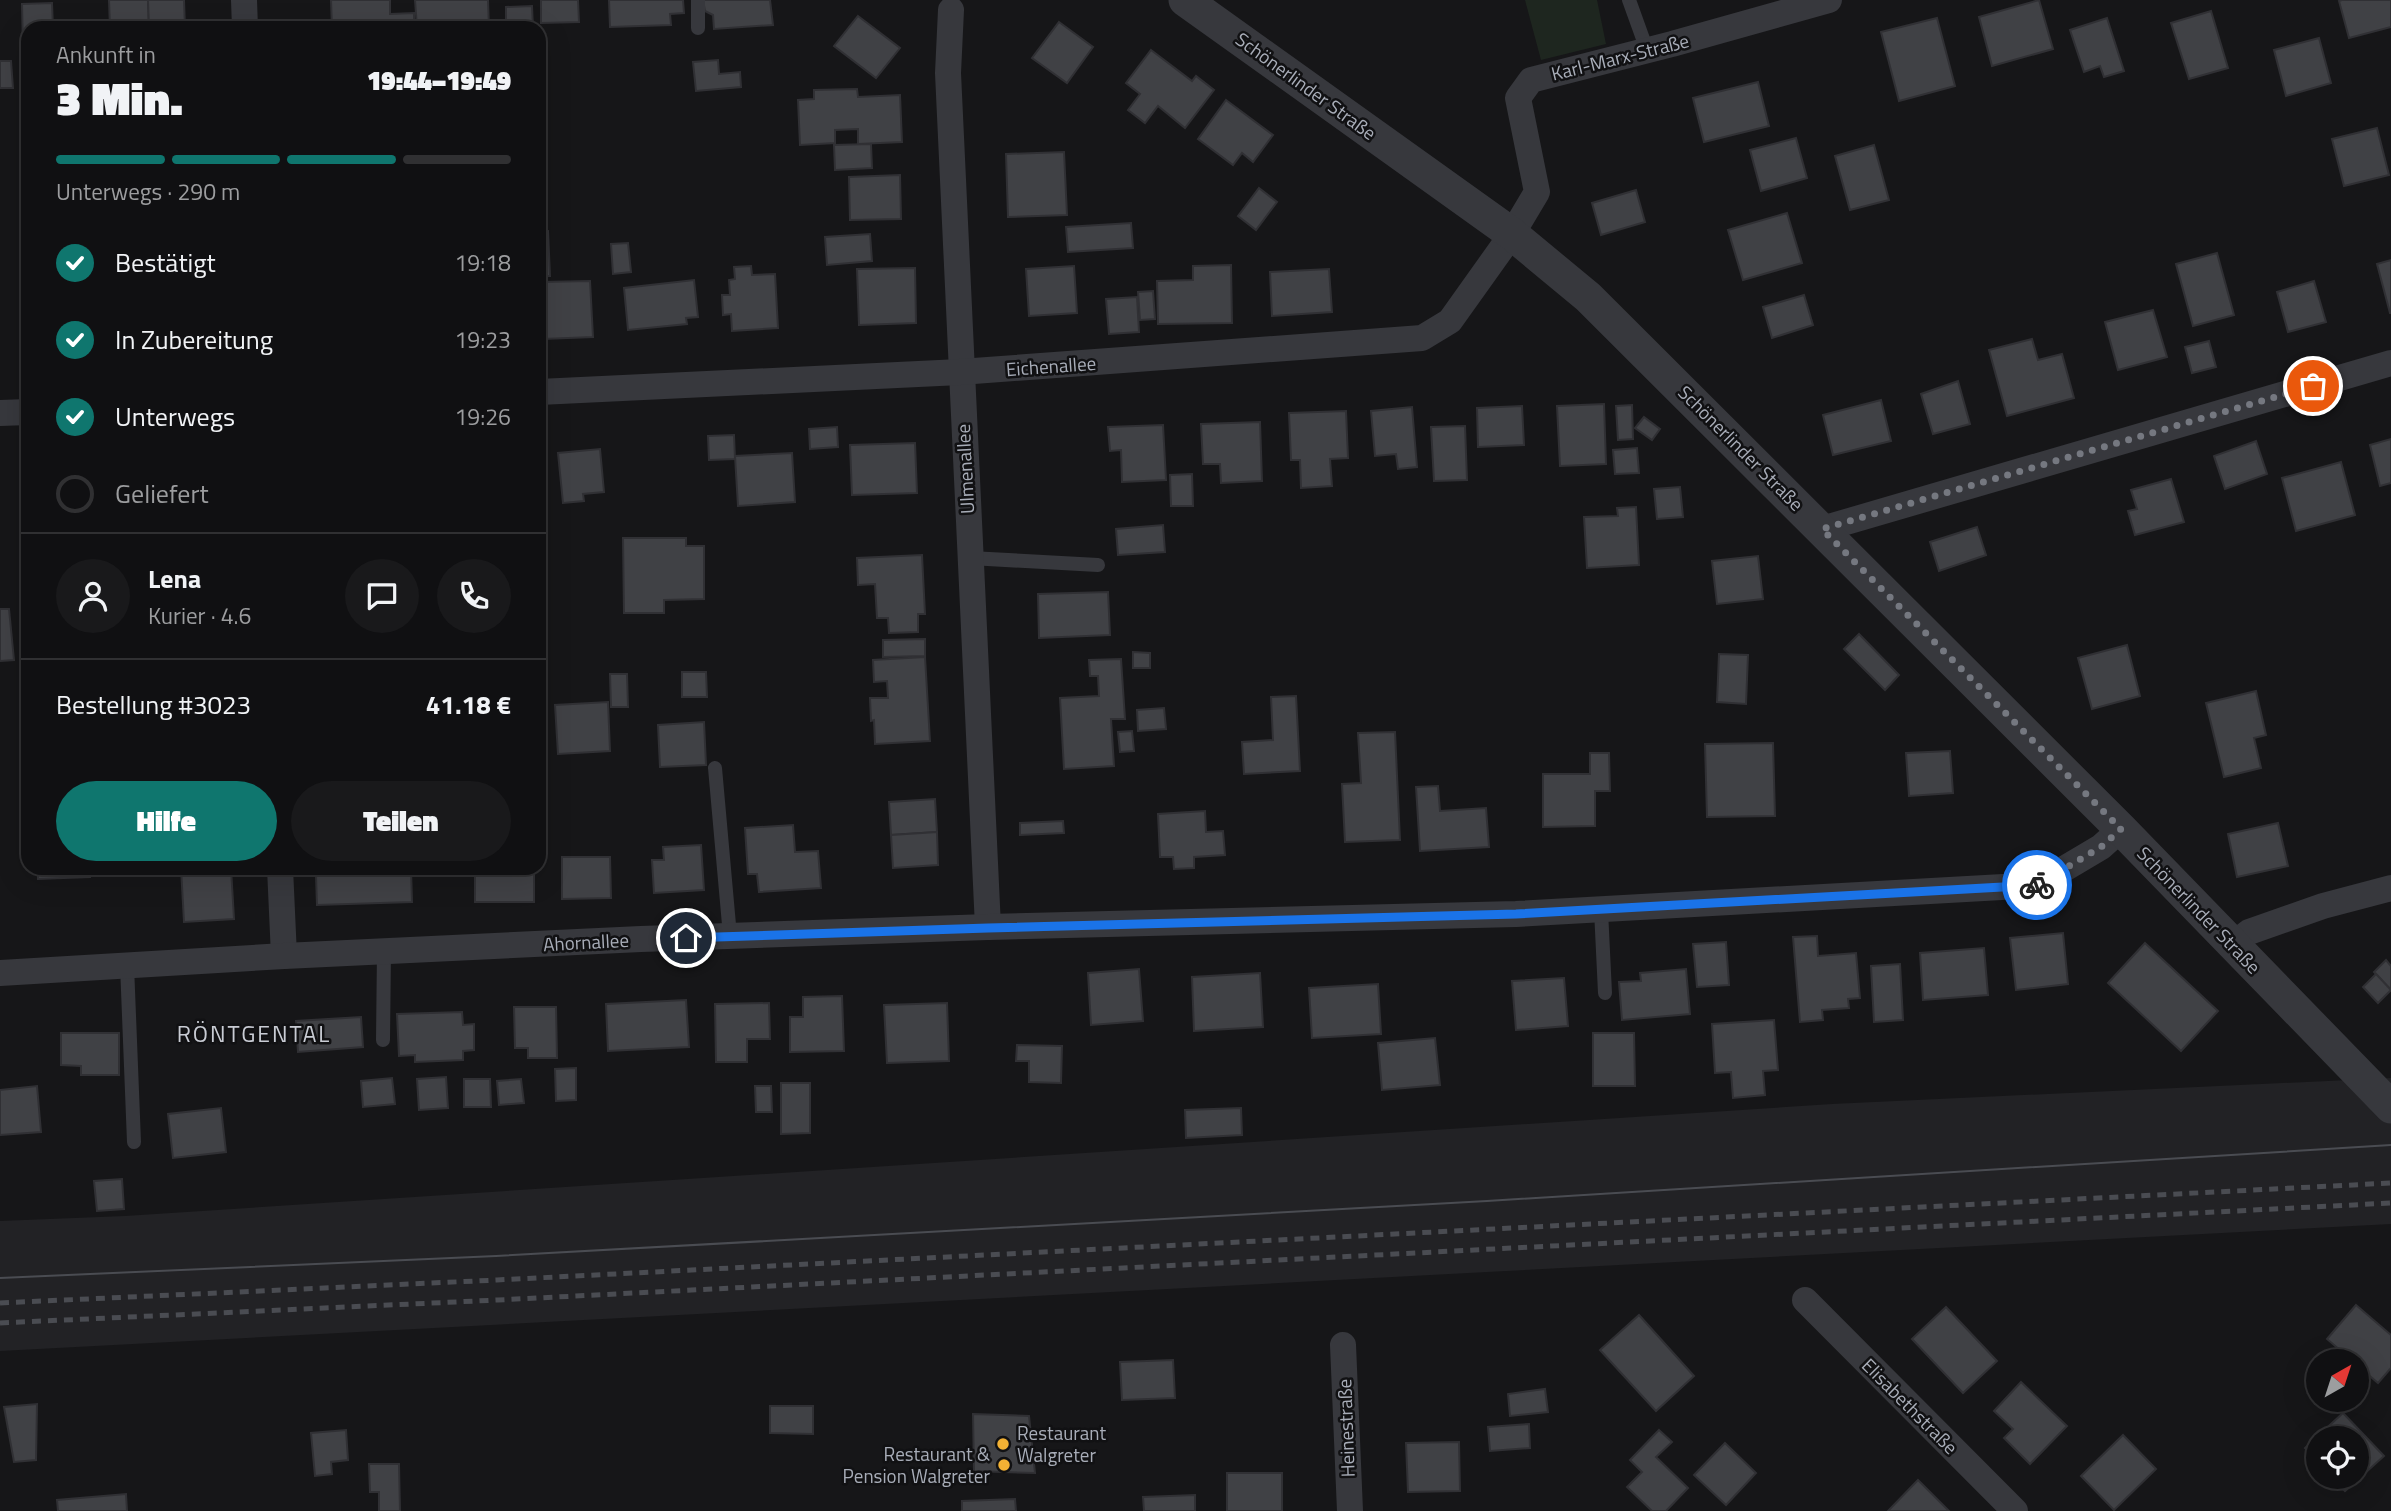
<!DOCTYPE html>
<html lang="de">
<head>
<meta charset="utf-8">
<style>
  body { margin:0; font-family:"Titillium Web",sans-serif; background:#19191b; color:#f1f3f6; height:100vh; display:flex; flex-direction:column; font-size:26px; white-space:nowrap }
  * { box-sizing:border-box; margin:0 }
  p { font-size:23px; color:#9c9d9f }
  .icon { flex:none; width:38px; height:38px; fill:none; stroke:currentColor; stroke-width:2; stroke-linecap:round; stroke-linejoin:round }
  .map { position:relative; flex:1; overflow:hidden }
  .details { position:absolute; left:21px; top:21px; width:525px; height:854px; display:flex; flex-direction:column; background:#101012; border-radius:21px; box-shadow:0 7px 28px #0002,0 0 0 2px #303032 }
  .details>* { flex:none }
  .needle { width:46px; rotate:39deg }
  .buttons { position:absolute; left:2306px; top:1349px; display:grid; gap:14px }
  .buttons a { display:grid; place-items:center; width:63px; height:63px; border-radius:50%; background:#101012; box-shadow:0 7px 28px #0002,0 0 0 2px #303032; font-size:35px }
  .pin { position:absolute; display:grid; place-items:center; width:60px; height:60px; color:#fff; margin:-30px; border:4px solid #fff; border-radius:50%; box-shadow:0 2px 7px #0007 }
  .courier { position:absolute; display:grid; place-items:center; width:70px; height:70px; margin:-35px; border:5px solid #1a73e8; border-radius:50%; background:#fff; color:#222; box-shadow:0 2px 9px #0007 }
  .headline em { font-style:normal; font-weight:800 }
  .headline div { display:flex; flex-direction:column-reverse }
  .headline { display:flex; align-items:center; justify-content:space-between; height:119px; padding:0 35px }
  h1 { font-size:46px; font-weight:800; line-height:52px }
  .bar { display:grid; grid-template-columns:repeat(4,1fr); gap:10px 7px; align-content:center; height:84px; padding:0 35px }
  .bar i { height:9px; border-radius:5px; background:#303032 }
  .bar .current { background:#0f766e }
  .bar p { grid-column:span 4 }
  .line { display:flex; align-items:center; gap:18px; padding:0 35px; border-top:2px solid #303032 }
  .line div { flex:1 }
  .round { display:grid; place-items:center; flex:none; width:74px; height:74px; border-radius:37px; background:#19191b }
  ol { padding:0 35px; list-style:none }
  li { display:flex; align-items:center; gap:21px; height:77px }
  li p { margin-inline-start:auto }
  li .icon { padding:7px; border-radius:50%; background:#0f766e; color:#fff; stroke-width:4 }
  li:last-child { color:#9c9d9f }
  li i { width:38px; height:38px; border:4px solid #303032; border-radius:50% }
  .primary-button { display:flex; gap:14px; margin-top:auto; padding:14px 35px }
  .primary-button a { flex:1; height:80px; border-radius:42px; background:#0f766e; color:#fff; font-size:28px; font-weight:800; line-height:80px; text-align:center }
  .primary-button a+a { background:#19191b; color:#f1f3f6 }
  .map>svg:first-child { display:block }
  .built { fill:#222225 }
  .green { fill:#1e261f }
  .building { fill:#404145; stroke:#303034; stroke-width:2 }
  .lines { fill:none; stroke-linecap:round; stroke-linejoin:round }
  .service { stroke:#37383d; stroke-width:14 }
  .minor { stroke:#37383d; stroke-width:26 }
  .tertiary { stroke:#37383d; stroke-width:33 }
  .tram { stroke:#4a4c52; stroke-width:2 }
  .rail { stroke:#4a4c52; stroke-width:5; stroke-dasharray:9 7; stroke-linecap:butt }
  .done { stroke:#757880; stroke-width:7; stroke-dasharray:0 12.6 }
  .route { stroke:#1a73e8; stroke-width:9 }
  .poi-dot { fill:#f2b134; stroke:#111113; stroke-width:2.5 }
  .labels { text-anchor:middle; stroke-width:5; stroke-linejoin:round; paint-order:stroke }
  .street-label { font-size:19px; fill:#a8adb8; stroke:#111113 }
  .poi-label { font-size:19px; fill:#a8adb8; stroke:#111113; text-anchor:start }
  .quarter-label { font-size:23px; letter-spacing:2px; fill:#c9ccd4; stroke:#111113 }
</style>
</head>
<body>
<div class="map">
<svg width="2391" height="1511" viewBox="0 0 2391 1511">
  <rect width="100%" height="100%" fill="#161618"/>
  <polygon class="built" points="2391,1078 2391,1224 0,1351 0,1221 125,1216 1832,1104"/>
  <polygon class="green" points="1525,0 1597,0 1606,44 1541,60"/>
  <g class="building">
    <polygon points="109,0 148,0 149,28 110,28"/>
    <polygon points="148,0 184,0 185,28 149,28"/>
    <polygon points="331,0 390,0 390,14 414,13 414,28 332,28"/>
    <polygon points="415,0 488,0 489,28 417,28"/>
    <polygon points="541,0 578,0 579,22 541,23"/>
    <polygon points="609,0 683,0 684,13 670,14 671,25 610,27"/>
    <polygon points="703,0 770,0 773,25 714,29 713,15 705,11"/>
    <polygon points="2039,0 2053,49 1992,66 1979,17"/>
    <polygon points="2342,0 2391,0 2391,27 2349,38 2339,1"/>
    <polygon points="52,3 53,28 28,28 28,47 23,48 22,4"/>
    <polygon points="532,6 533,28 506,28 506,7"/>
    <polygon points="2211,11 2228,68 2189,79 2171,23"/>
    <polygon points="858,16 900,48 876,78 834,46"/>
    <polygon points="1937,18 1955,86 1899,101 1881,32"/>
    <polygon points="2107,18 2124,71 2104,77 2100,66 2084,72 2070,30"/>
    <polygon points="1059,22 1093,47 1067,83 1032,58"/>
    <polygon points="2319,38 2331,83 2286,96 2274,50"/>
    <polygon points="1151,50 1192,81 1196,76 1214,90 1185,128 1158,106 1145,123 1128,110 1140,94 1126,83"/>
    <polygon points="718,60 719,74 740,72 741,87 696,91 693,62"/>
    <polygon points="0,61 11,61 13,88 0,88"/>
    <polygon points="1758,82 1769,126 1704,142 1693,98"/>
    <polygon points="857,89 858,97 900,95 902,142 858,144 858,129 835,130 835,143 800,145 798,100 814,99 814,90"/>
    <polygon points="1226,100 1273,135 1253,162 1242,153 1233,165 1198,139"/>
    <polygon points="2377,128 2389,175 2344,186 2332,139"/>
    <polygon points="1796,138 1807,178 1761,191 1750,150"/>
    <polygon points="871,144 872,168 835,170 834,145"/>
    <polygon points="1874,145 1889,200 1850,210 1835,156"/>
    <polygon points="1064,152 1067,215 1008,217 1006,154"/>
    <polygon points="900,175 901,219 850,220 849,177"/>
    <polygon points="1259,188 1277,202 1256,230 1238,216"/>
    <polygon points="1636,190 1645,222 1601,235 1592,203"/>
    <polygon points="1787,213 1802,263 1743,280 1728,230"/>
    <polygon points="1131,223 1133,248 1068,252 1066,227"/>
    <polygon points="548,231 550,276 539,276 539,232"/>
    <polygon points="870,234 872,261 827,265 825,237"/>
    <polygon points="628,243 631,272 613,274 611,244"/>
    <polygon points="2217,253 2234,315 2193,326 2176,264"/>
    <polygon points="2391,260 2391,313 2390,313 2377,264"/>
    <polygon points="1231,265 1232,323 1158,324 1157,281 1193,280 1193,266"/>
    <polygon points="751,266 752,275 775,274 778,328 732,331 731,314 723,315 722,295 730,295 729,280 735,279 734,267"/>
    <polygon points="1074,266 1077,313 1029,316 1026,269"/>
    <polygon points="915,268 916,323 859,325 857,269"/>
    <polygon points="1329,269 1332,312 1272,316 1270,272"/>
    <polygon points="694,280 698,317 686,318 687,324 628,330 624,288"/>
    <polygon points="590,281 593,337 543,339 541,282"/>
    <polygon points="2314,281 2326,322 2288,332 2277,292"/>
    <polygon points="1153,291 1155,319 1140,320 1138,292"/>
    <polygon points="1804,295 1813,325 1772,338 1763,307"/>
    <polygon points="1137,297 1139,332 1109,334 1106,299"/>
    <polygon points="22,308 28,308 28,352 23,352"/>
    <polygon points="2153,310 2167,357 2118,370 2105,322"/>
    <polygon points="2032,339 2038,360 2062,354 2074,398 2007,416 1989,350"/>
    <polygon points="2209,341 2216,367 2192,373 2185,347"/>
    <polygon points="1958,381 1970,424 1933,434 1921,394"/>
    <polygon points="1881,400 1891,441 1833,455 1823,415"/>
    <polygon points="1604,404 1606,464 1560,466 1557,406"/>
    <polygon points="1632,405 1633,439 1618,440 1616,406"/>
    <polygon points="1522,406 1524,445 1478,447 1477,408"/>
    <polygon points="1412,407 1417,467 1398,469 1396,454 1375,456 1371,411"/>
    <polygon points="1346,411 1348,458 1330,459 1332,486 1301,488 1300,460 1291,460 1289,413"/>
    <polygon points="1644,417 1660,429 1652,440 1635,428"/>
    <polygon points="1260,422 1262,481 1221,483 1220,464 1203,464 1201,424"/>
    <polygon points="1163,425 1166,480 1122,482 1121,450 1110,451 1108,427"/>
    <polygon points="1465,426 1467,480 1434,481 1431,427"/>
    <polygon points="837,427 838,447 810,449 809,429"/>
    <polygon points="734,435 735,459 709,460 708,436"/>
    <polygon points="2391,439 2391,483 2380,486 2370,445"/>
    <polygon points="2256,441 2267,474 2225,489 2214,456"/>
    <polygon points="915,443 917,493 852,495 850,445"/>
    <polygon points="1637,448 1639,473 1615,474 1613,450"/>
    <polygon points="600,449 604,492 583,494 584,501 563,503 558,453"/>
    <polygon points="792,453 795,502 738,506 735,456"/>
    <polygon points="2341,462 2355,515 2296,531 2282,478"/>
    <polygon points="1192,474 1193,506 1171,506 1170,475"/>
    <polygon points="2171,479 2184,522 2135,535 2128,511 2137,509 2131,490"/>
    <polygon points="1680,487 1683,517 1657,519 1654,489"/>
    <polygon points="1636,507 1639,565 1587,568 1584,517 1618,516 1617,508"/>
    <polygon points="1163,525 1165,552 1118,555 1116,529"/>
    <polygon points="1977,527 1986,555 1939,571 1930,542"/>
    <polygon points="623,538 686,538 686,546 704,546 704,599 664,600 664,613 624,613"/>
    <polygon points="922,555 925,614 918,614 918,632 889,633 888,618 877,618 875,584 858,585 857,558"/>
    <polygon points="1758,556 1763,599 1717,604 1712,561"/>
    <polygon points="1108,592 1110,635 1039,638 1038,594"/>
    <polygon points="0,609 9,609 14,660 0,661"/>
    <polygon points="1859,634 1899,675 1885,690 1844,649"/>
    <polygon points="925,639 925,656 883,657 883,640"/>
    <polygon points="2127,645 2140,696 2092,709 2078,658"/>
    <polygon points="1133,652 1150,653 1150,668 1133,668"/>
    <polygon points="1719,654 1748,655 1746,704 1717,702"/>
    <polygon points="925,657 930,741 875,744 874,720 871,721 870,698 888,698 887,681 874,682 873,660"/>
    <polygon points="1121,659 1125,719 1111,719 1114,766 1064,769 1060,698 1099,696 1098,676 1090,676 1089,660"/>
    <polygon points="682,672 706,672 707,697 682,697"/>
    <polygon points="610,674 627,674 628,707 611,707"/>
    <polygon points="2256,691 2266,735 2254,738 2261,768 2224,777 2206,703"/>
    <polygon points="1296,696 1300,771 1244,774 1242,742 1273,740 1271,697"/>
    <polygon points="608,702 610,751 558,754 555,705"/>
    <polygon points="1164,708 1166,729 1138,731 1137,710"/>
    <polygon points="704,722 706,765 660,767 658,725"/>
    <polygon points="1132,731 1134,751 1120,752 1118,732"/>
    <polygon points="1395,732 1400,840 1345,842 1342,784 1361,783 1358,733"/>
    <polygon points="1773,743 1775,816 1707,817 1705,744"/>
    <polygon points="1950,751 1953,793 1909,796 1906,753"/>
    <polygon points="1590,753 1609,753 1610,791 1595,791 1595,826 1543,827 1543,774 1590,774"/>
    <polygon points="1438,786 1440,811 1486,808 1489,847 1420,851 1416,787"/>
    <polygon points="935,799 937,832 891,835 889,802"/>
    <polygon points="1205,811 1206,832 1223,831 1225,855 1194,857 1194,868 1174,869 1173,857 1160,857 1158,814"/>
    <polygon points="1063,821 1064,833 1020,835 1020,823"/>
    <polygon points="2278,823 2288,866 2237,877 2228,834"/>
    <polygon points="793,825 795,852 818,851 821,888 759,892 757,874 748,874 745,828"/>
    <polygon points="937,832 938,865 893,868 891,835"/>
    <polygon points="701,845 704,890 654,893 652,860 664,860 663,847"/>
    <polygon points="562,857 610,857 611,898 562,899"/>
    <polygon points="38,868 90,868 90,877 38,879"/>
    <polygon points="181,868 231,868 234,919 184,922"/>
    <polygon points="343,868 411,868 412,902 317,905 316,876 343,876"/>
    <rect x="475" y="868" width="59" height="34"/>
    <polygon points="2063,933 2068,984 2016,990 2010,938"/>
    <polygon points="1817,936 1818,956 1856,953 1860,998 1848,999 1849,1008 1822,1010 1823,1020 1800,1022 1793,937"/>
    <polygon points="1726,942 1729,985 1697,987 1693,944"/>
    <polygon points="2145,943 2218,1011 2181,1051 2108,983"/>
    <polygon points="1984,948 1988,995 1923,1000 1920,953"/>
    <polygon points="2386,960 2391,966 2391,990 2374,972"/>
    <polygon points="1900,964 1903,1020 1874,1022 1871,966"/>
    <polygon points="1139,969 1143,1021 1091,1025 1088,973"/>
    <polygon points="1686,969 1690,1014 1622,1020 1619,982 1641,981 1640,973"/>
    <polygon points="1260,973 1263,1027 1194,1031 1192,977"/>
    <polygon points="2376,974 2391,990 2378,1003 2363,987"/>
    <polygon points="1564,978 1568,1026 1516,1030 1512,981"/>
    <polygon points="1378,984 1381,1034 1312,1038 1309,988"/>
    <polygon points="842,996 844,1051 790,1052 790,1017 803,1017 803,997"/>
    <polygon points="686,1000 689,1047 608,1051 606,1004"/>
    <polygon points="769,1003 770,1039 747,1039 747,1062 716,1062 715,1004"/>
    <polygon points="947,1003 949,1061 887,1063 884,1005"/>
    <polygon points="514,1007 556,1007 557,1058 528,1058 528,1048 515,1048"/>
    <polygon points="462,1012 463,1025 474,1024 474,1050 463,1051 463,1060 415,1062 415,1055 399,1056 397,1014"/>
    <polygon points="361,1017 363,1047 298,1052 296,1021"/>
    <polygon points="1774,1020 1778,1070 1763,1071 1765,1095 1733,1098 1731,1072 1715,1073 1712,1024"/>
    <polygon points="61,1033 119,1033 119,1075 81,1075 81,1066 61,1065"/>
    <polygon points="1593,1033 1634,1033 1635,1086 1593,1086"/>
    <polygon points="1435,1038 1440,1085 1382,1090 1378,1043"/>
    <polygon points="1017,1045 1062,1046 1061,1083 1029,1082 1029,1061 1016,1061"/>
    <polygon points="576,1068 576,1100 556,1101 555,1069"/>
    <polygon points="446,1077 448,1108 419,1110 417,1079"/>
    <polygon points="392,1078 395,1104 363,1107 361,1081"/>
    <polygon points="464,1079 490,1079 491,1107 464,1107"/>
    <polygon points="521,1079 524,1103 499,1105 497,1081"/>
    <polygon points="781,1083 810,1083 810,1133 781,1134"/>
    <polygon points="37,1086 41,1132 0,1135 0,1090"/>
    <polygon points="755,1086 771,1086 772,1112 756,1112"/>
    <polygon points="221,1108 226,1152 173,1158 168,1114"/>
    <polygon points="1241,1108 1242,1135 1186,1138 1185,1110"/>
    <polygon points="122,1179 124,1209 97,1211 94,1181"/>
    <polygon points="2356,1305 2391,1335 2391,1368 2378,1383 2357,1365 2357,1362 2354,1362 2327,1339"/>
    <polygon points="1946,1307 1997,1361 1963,1393 1912,1339"/>
    <polygon points="1639,1315 1694,1376 1656,1411 1600,1350"/>
    <polygon points="1173,1360 1175,1398 1122,1400 1120,1362"/>
    <polygon points="2021,1382 2067,1426 2030,1464 2004,1438 2013,1429 1994,1411"/>
    <polygon points="1545,1389 1548,1412 1510,1416 1508,1394"/>
    <polygon points="37,1404 36,1460 14,1462 4,1407"/>
    <polygon points="770,1406 813,1406 813,1434 770,1433"/>
    <polygon points="2343,1413 2384,1456 2345,1491 2332,1477 2357,1477 2357,1438 2319,1438 2319,1463 2305,1448"/>
    <polygon points="973,1414 1029,1416 1035,1473 974,1471"/>
    <polygon points="1529,1424 1530,1448 1490,1451 1488,1427"/>
    <polygon points="346,1430 348,1460 331,1462 332,1474 315,1476 311,1433"/>
    <polygon points="1659,1430 1672,1442 1656,1457 1688,1488 1666,1511 1652,1511 1627,1487 1642,1472 1630,1460"/>
    <polygon points="2123,1435 2156,1469 2114,1510 2081,1476"/>
    <polygon points="1459,1442 1460,1491 1408,1492 1406,1443"/>
    <polygon points="1725,1443 1756,1473 1726,1505 1694,1475"/>
    <polygon points="369,1464 399,1464 400,1511 379,1511 379,1492 370,1492"/>
    <rect x="1227" y="1473" width="55" height="38"/>
    <polygon points="1918,1480 1949,1511 1888,1511"/>
    <polygon points="126,1494 127,1511 58,1511 57,1500"/>
    <polygon points="1195,1495 1195,1511 1144,1511 1143,1497"/>
    <polygon points="1015,1499 1016,1511 962,1511 962,1501"/>
  </g>
  <g class="lines">
    <g class="service">
      <polyline points="1629,0 1647,50"/>
      <polyline points="698,28 698,0"/>
      <polyline points="970,558 1098,565"/>
      <polyline points="715,768 730,936"/>
      <polyline points="1601,910 1605,993"/>
      <polyline points="127,965 134,1142"/>
      <polyline points="383,1040 384,951"/>
    </g>
    <g class="minor">
      <polyline points="244,0 245,28"/>
      <polyline points="951,10 948,73 988,927"/>
      <polyline points="539,392 960,372 1422,338 1450,321 1512,234 1537,192 1518,98 1531,80 1672,44 1829,0"/>
      <polyline points="0,413 28,412"/>
      <polyline points="1822,529 2391,363"/>
      <polyline points="280,868 284,956"/>
      <polyline points="2232,945 2249,932 2323,906 2391,888"/>
      <polyline points="0,973 284,956 641,939 988,927 1516,914 2037,885 2101,847 2121,829"/>
      <polyline points="1805,1300 2015,1511"/>
      <polyline points="1343,1345 1350,1511"/>
    </g>
    <polyline class="tertiary" points="1185,0 1512,234 1588,297 2121,829 2391,1107"/>
    <polyline class="tram" points="0,1278 496,1256 1487,1201 2391,1145"/>
    <g class="rail">
      <polyline points="0,1303 497,1280 2391,1183"/>
      <polyline points="0,1323 498,1300 2391,1203"/>
    </g>
  </g>
  <g class="lines">
    <polyline class="done" points="2037,885 2101,847 2121,829 1822,529 2313,386"/>
    <polyline class="route" points="686,938 988,928 1516,914 2037,885"/>
  </g>
  <g class="poi-dot">
    <circle cx="1003" cy="1444" r="7"/>
    <circle cx="1004" cy="1465" r="7"/>
  </g>
  <g class="labels">
    <g class="street-label">
      <text transform="translate(1620 57) rotate(-14)" y="7">Karl-Marx-Straße</text>
      <text transform="translate(1306 86) rotate(36)" y="7">Schönerlinder Straße</text>
      <text transform="translate(1051 366) rotate(-4)" y="7">Eichenallee</text>
      <text transform="translate(1741 448) rotate(45)" y="7">Schönerlinder Straße</text>
      <text transform="translate(965 469) rotate(-93)" y="7">Ulmenallee</text>
      <text transform="translate(2199 910) rotate(46)" y="7">Schönerlinder Straße</text>
      <text transform="translate(586 942) rotate(-3)" y="7">Ahornallee</text>
      <text transform="translate(1910 1406) rotate(45)" y="7">Elisabethstraße</text>
      <text transform="translate(1346 1428) rotate(-92)" y="7">Heinestraße</text>
    </g>
    <g class="poi-label">
      <text x="1017" y="1440">Restaurant<tspan x="1017" dy="22">Walgreter</tspan></text>
      <text x="990" y="1461" text-anchor="end">Restaurant &amp;<tspan x="990" dy="22">Pension Walgreter</tspan></text>
    </g>
    <g class="quarter-label">
      <text x="254" y="1042">RÖNTGENTAL</text>
    </g>
  </g>
</svg>
<div class="buttons">
<a><svg class="needle" viewBox="-14 -14 28 28"><path d="M0-13l5 13h-10z" fill="#e53935"/><path d="M0 13l5-13h-10z" fill="#9c9d9f"/></svg></a>
<a><svg class="icon" aria-label="locate" viewBox="0 0 24 24"><circle cx="12" cy="12" r="6"/><path d="M12 2v4M12 18v4M2 12h4M18 12h4"/></svg></a>
</div>
<div class="pin" style="left:2313px;top:386px;background:#ea580c"><svg class="icon" aria-label="bag" viewBox="0 0 24 24"><path d="M5 8h14l-1 12H6zM9 8a3 3 0 0 1 6 0"/></svg></div>
<div class="pin" style="left:686px;top:938px;background:#1f2937"><svg class="icon" aria-label="home" viewBox="0 0 24 24"><path d="M3 11l9-7 9 7M6 9v11h12V9"/></svg></div>
<div class="courier" style="left:2037px;top:885px"><svg class="icon" aria-label="bike" viewBox="0 0 24 24"><circle cx="6" cy="16" r="4"/><circle cx="18" cy="16" r="4"/><path d="M6 16l4-8h5l3 8M10 8l3 8H6M13 5h3"/></svg></div>
<section class="details">
<div class="headline"><div><h1>3 Min.</h1><p>Ankunft in</p></div><em>19:44–19:49</em></div>
<div class="bar"><i class="current"></i><i class="current"></i><i class="current"></i><i></i><p>Unterwegs · 290 m</p></div>
<ol>
<li><svg class="icon" aria-label="check" viewBox="0 0 24 24"><path d="M5 12l5 5 9-10"/></svg>Bestätigt<p>19:18</p></li>
<li><svg class="icon" aria-label="check" viewBox="0 0 24 24"><path d="M5 12l5 5 9-10"/></svg>In Zubereitung<p>19:23</p></li>
<li><svg class="icon" aria-label="check" viewBox="0 0 24 24"><path d="M5 12l5 5 9-10"/></svg>Unterwegs<p>19:26</p></li>
<li><i></i>Geliefert</li>
</ol>
<div class="line" style="height:126px"><a class="round"><svg class="icon" aria-label="person" viewBox="0 0 24 24"><circle cx="12" cy="8" r="4"/><path d="M4 21q1-7 8-7t8 7"/></svg></a><div><b>Lena</b><p>Kurier · 4.6</p></div><a class="round"><svg class="icon" aria-label="chat" viewBox="0 0 24 24"><path d="M4 5h16v11H9l-5 4z"/></svg></a><a class="round"><svg class="icon" aria-label="phone" viewBox="0 0 24 24"><path d="M5 4h4l2 5-3 2q2 4 5 5l2-3 5 2v4C11 20 4 13 5 4z"/></svg></a></div>
<div class="line" style="height:91px"><div>Bestellung #3023</div><b>41.18 €</b></div>
<div class="primary-button"><a>Hilfe</a><a>Teilen</a></div>
</section>
</div>
</body>
</html>
